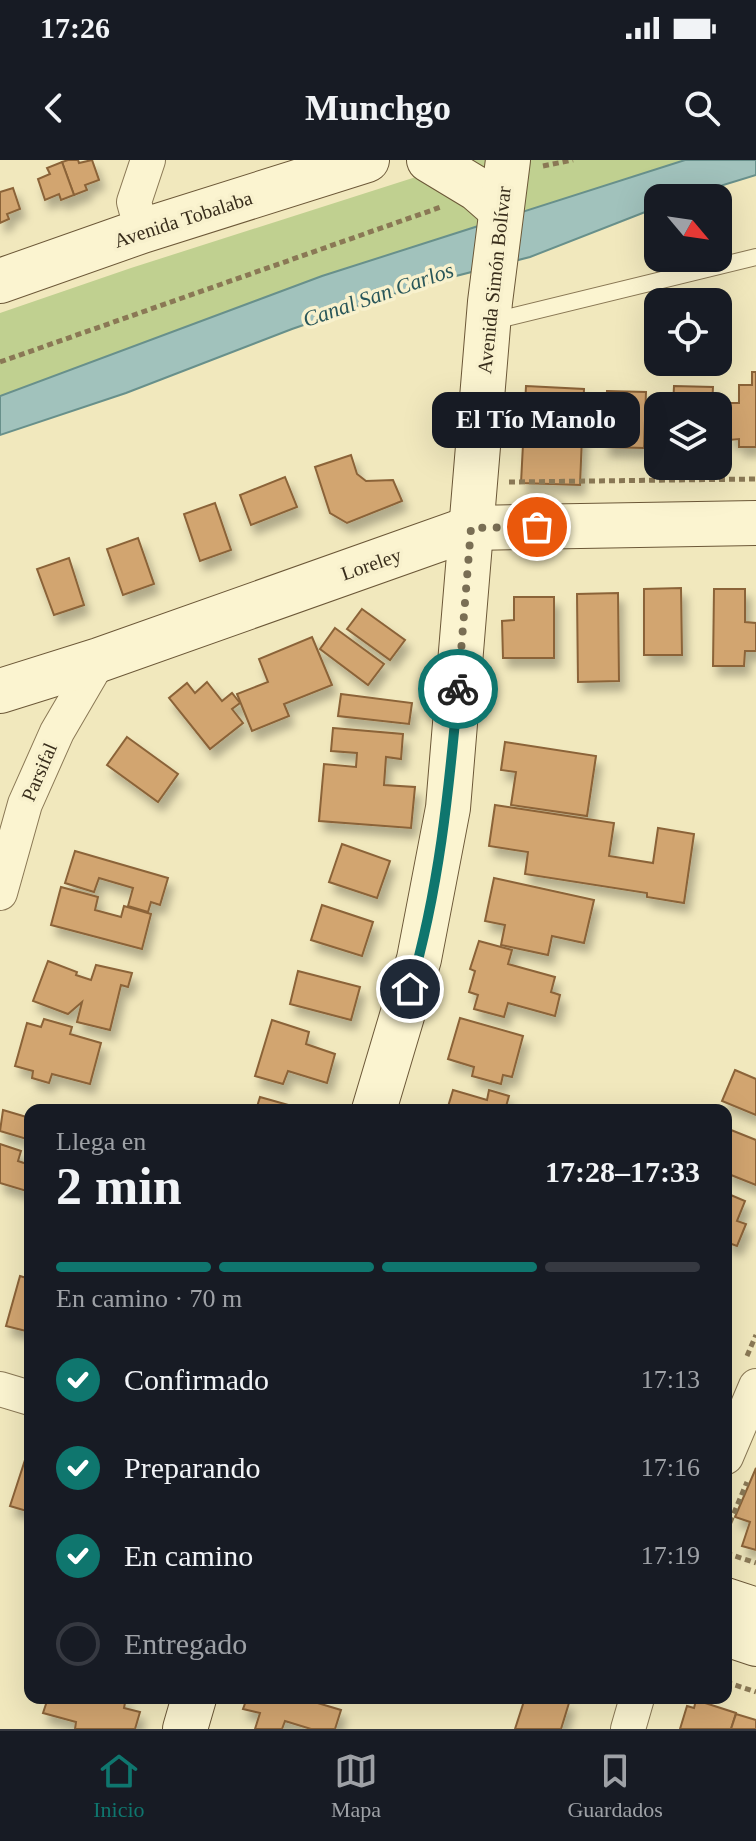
<!DOCTYPE html>
<html lang="es">
<head>
<meta charset="utf-8">
<style>
  body { margin:0; font-family:"Times New Roman",serif; background:#242831; color:#f1f3f6; height:100vh; display:flex; flex-direction:column; font-size:30px; white-space:nowrap }
  * { box-sizing:border-box; margin:0 }
  p { font-size:26px; color:#9ea1a6 }
  .icon { flex:none; width:44px; height:44px; fill:none; stroke:currentColor; stroke-width:2; stroke-linecap:round; stroke-linejoin:round }
  .map { position:relative; flex:1; overflow:hidden }
  .sheet { position:absolute; left:24px; top:944px; width:708px; height:600px; display:flex; flex-direction:column; background:#171b24; border-radius:16px; box-shadow:0 8px 32px #0002 }
  .sheet>* { flex:none }
  .needle { width:52px; rotate:119deg }
  .controls { position:absolute; left:644px; top:24px; display:grid; gap:16px }
  .controls a { display:grid; place-items:center; width:88px; height:88px; border-radius:16px; background:#171b24; box-shadow:0 8px 32px #0002; font-size:40px }
  .pin { position:absolute; display:grid; place-items:center; width:68px; height:68px; color:#fff; margin:-34px; border:4px solid #fff; border-radius:50%; box-shadow:0 2px 8px #0007 }
  .courier { position:absolute; display:grid; place-items:center; width:80px; height:80px; margin:-40px; border:6px solid #0f766e; border-radius:50%; background:#fff; color:#222; box-shadow:0 2px 10px #0007 }
  .bubble { position:absolute; height:56px; border-radius:16px; background:#171b24; box-shadow:0 8px 32px #0002; font-size:26px; font-weight:700; line-height:56px; text-align:center }
  .overview em { font-style:normal; font-weight:700 }
  .overview div { display:flex; flex-direction:column-reverse }
  .overview { display:flex; align-items:center; justify-content:space-between; height:136px; padding:0 32px }
  h1 { font-size:52px; font-weight:700; line-height:60px }
  .bar { display:grid; grid-template-columns:repeat(4,1fr); gap:12px 8px; align-content:center; height:96px; padding:0 32px }
  .bar i { height:10px; border-radius:6px; background:#363941 }
  .bar .selected { background:#0f766e }
  .bar p { grid-column:span 4 }
  ol { padding:0 32px; list-style:none }
  li { display:flex; align-items:center; gap:24px; height:88px }
  li p { margin-inline-start:auto }
  li .icon { padding:8px; border-radius:50%; background:#0f766e; color:#fff; stroke-width:4 }
  li:last-child { color:#9ea1a6 }
  li i { width:44px; height:44px; border:4px solid #363941; border-radius:50% }
  .status { display:flex; justify-content:space-between; align-items:center; height:56px; padding:0 40px; background:#171b24; direction:ltr }
  .status svg { height:22px; fill:currentColor }
  header { display:flex; justify-content:space-between; align-items:center; height:104px; padding:0 32px; background:#171b24; font-size:36px; font-weight:700 }
  .dock { display:flex; justify-content:space-around; align-items:center; height:112px; border-top:2px solid #363941; background:#171b24; font-size:22px; color:#9ea1a6 }
  .dock a { display:grid; justify-items:center; gap:4px }
  .dock .selected { color:#0f766e }
  .map>svg:first-child { display:block }
  .green { fill:#c0d090 }
  .water { fill:#a1c2bc; stroke:#68908b; stroke-width:2 }
  .building { fill:#d2a56f; stroke:#8b6339; stroke-width:2; filter:url(#shadow) }
  .lines { fill:none; stroke-linecap:round; stroke-linejoin:round }
  .lane-casing { stroke:#8a7855; stroke-width:18 }
  .street-casing { stroke:#8a7855; stroke-width:36 }
  .secondary-casing { stroke:#6c5838; stroke-width:46 }
  .path { stroke:#8a7855; stroke-width:5; stroke-dasharray:6 4; stroke-linecap:butt }
  .lane { stroke:#fbf4d0; stroke-width:16 }
  .street { stroke:#fbf4d0; stroke-width:34 }
  .secondary { stroke:#fbf4d0; stroke-width:44 }
  .done { stroke:#796e54; stroke-width:8; stroke-dasharray:0 14.4 }
  .route { stroke:#0f766e; stroke-width:10 }
  .labels { text-anchor:middle; stroke-width:7; stroke-linejoin:round; paint-order:stroke }
  .street-label { font-size:20px; fill:#382d1b; stroke:#f8f1cd }
  .water-label { font-size:22px; font-style:italic; fill:#295659; stroke:#f8f1cd }
</style>
</head>
<body>
<div class="status"><b>17:26</b><svg viewBox="0 0 49 12"><path d="M0 12V9h3v3zM5 12V6h3v6zM10 12V3h3v9zM15 12V0h3v12zM26 1h20v11H26zM47 4h2v5h-2z"/></svg></div>
<header><svg class="icon" aria-label="back" viewBox="0 0 24 24"><path d="M15 5l-7 7 7 7"/></svg>Munchgo<svg class="icon" aria-label="search" viewBox="0 0 24 24"><circle cx="10" cy="10" r="6"/><path d="M15 15l6 6"/></svg></header>
<div class="map">
<svg width="756" height="1569" viewBox="0 0 756 1569">
  <defs>
    <filter id="shadow"><feDropShadow dx="5" dy="9" stdDeviation="4" flood-color="#0004"/></filter>
  </defs>
  <rect width="100%" height="100%" fill="#f1e8bd"/>
  <polygon class="green" points="469,0 685,0 322,116 0,236 0,153 131,108"/>
  <polygon class="water" points="685,0 756,0 756,15 681,38 658,38 658,47 530,97 417,126 292,169 126,233 0,275 0,236 322,116"/>
  <g class="building">
    <polygon points="68,0 78,0 79,3 92,0 99,20 85,25 87,30 74,35 62,2"/>
    <polygon points="62,2 74,35 61,40 59,34 45,40 38,19 50,14 47,8"/>
    <polygon points="13,28 20,49 7,54 9,59 0,63 0,32"/>
    <polygon points="752,212 756,212 756,287 739,287 739,279 729,280 729,243 739,243 739,225 752,225"/>
    <polygon points="526,226 584,229 580,325 521,323"/>
    <polygon points="674,226 713,227 712,246 673,246"/>
    <polygon points="607,231 646,232 644,288 605,287"/>
    <polygon points="351,295 357,314 366,321 393,320 402,341 347,363 330,353 315,307"/>
    <polygon points="285,317 297,347 251,365 240,335"/>
    <polygon points="215,343 231,390 200,401 184,354"/>
    <polygon points="138,378 154,424 123,435 107,389"/>
    <polygon points="69,398 84,445 54,455 37,409"/>
    <polygon points="681,428 682,495 644,495 644,429"/>
    <polygon points="714,429 745,429 745,462 756,463 756,491 745,491 744,506 713,506"/>
    <polygon points="618,433 619,521 578,522 577,434"/>
    <polygon points="514,437 554,437 554,498 503,498 502,461 514,460"/>
    <polygon points="362,449 405,480 390,500 347,469"/>
    <polygon points="335,468 384,504 368,525 320,489"/>
    <polygon points="312,477 332,525 284,544 289,556 252,571 237,534 268,522 259,499"/>
    <polygon points="207,522 222,541 232,533 240,543 232,549 243,563 210,589 169,538 187,523 195,533"/>
    <polygon points="341,534 412,543 409,564 338,556"/>
    <polygon points="333,568 403,574 401,599 386,597 384,625 415,627 411,668 319,661 324,604 356,607 357,593 331,591"/>
    <polygon points="127,577 178,614 158,642 107,605"/>
    <polygon points="505,582 596,596 587,656 511,645 516,612 501,610"/>
    <polygon points="495,645 614,663 609,696 653,703 658,668 694,674 684,743 647,737 647,733 525,714 528,692 489,686"/>
    <polygon points="342,684 390,701 377,738 329,722"/>
    <polygon points="75,691 168,718 160,745 151,742 148,752 128,746 133,728 99,718 94,732 65,723"/>
    <polygon points="494,718 594,740 584,783 552,776 548,795 501,785 505,765 485,761"/>
    <polygon points="61,727 98,737 95,750 121,757 124,746 151,754 142,789 51,765"/>
    <polygon points="322,745 373,762 362,796 311,780"/>
    <polygon points="479,781 512,790 508,804 555,817 551,832 560,835 555,856 508,843 504,857 474,849 478,835 469,832 475,811 470,809"/>
    <polygon points="48,801 77,812 76,815 91,820 96,805 132,813 128,827 121,825 110,870 77,862 82,842 68,854 33,841"/>
    <polygon points="298,811 360,827 351,860 290,844"/>
    <polygon points="460,858 523,876 512,917 503,915 501,924 472,916 474,907 448,899"/>
    <polygon points="44,859 72,867 70,874 101,883 90,924 52,914 49,923 32,918 33,911 15,906 27,863 41,867"/>
    <polygon points="272,860 309,872 306,884 335,894 327,923 288,911 283,924 255,916"/>
    <polygon points="735,910 756,919 756,955 722,941"/>
    <polygon points="453,930 487,940 489,930 509,936 505,950 447,950"/>
    <polygon points="260,937 306,950 256,950"/>
    <polygon points="3,950 30,958 30,980 0,971"/>
    <polygon points="726,968 756,980 756,1025 726,1013"/>
    <polygon points="0,984 21,991 18,1001 30,1005 30,1032 0,1023"/>
    <polygon points="726,1033 745,1041 737,1061 746,1064 737,1086 726,1082"/>
    <polygon points="20,1116 30,1119 30,1172 6,1166"/>
    <polygon points="25,1300 30,1301 30,1352 10,1346"/>
    <polygon points="756,1308 756,1390 742,1386 750,1362 735,1357"/>
    <polygon points="48,1538 85,1538 97,1541 98,1538 126,1538 124,1548 140,1552 135,1569 75,1569 76,1562 43,1553"/>
    <polygon points="247,1538 301,1538 341,1550 335,1569 311,1569 285,1561 282,1569 255,1569 260,1553 243,1549"/>
    <polygon points="525,1538 553,1538 569,1543 561,1569 515,1569"/>
    <polygon points="696,1540 736,1553 731,1569 680,1569 687,1546 694,1548"/>
    <polygon points="736,1554 756,1560 756,1569 731,1569"/>
  </g>
  <g class="lines">
    <g class="lane-casing">
      <polyline id="lane" points="490,162 756,97"/>
    </g>
    <g class="street-casing">
      <g id="street">
        <polyline points="142,71 134,42 148,0"/>
        <polyline points="0,733 25,644 57,572 99,500"/>
        <polyline points="0,1229 30,1238"/>
        <polyline points="726,1297 756,1226"/>
        <polyline points="628,1569 637,1538"/>
      </g>
    </g>
    <g class="secondary-casing">
      <g id="secondary">
        <polyline points="429,0 477,29 501,50"/>
        <polyline points="0,121 142,71 367,0"/>
        <polyline points="0,531 99,500 471,368 756,363"/>
        <polyline points="374,950 419,799 448,648 490,142 508,0"/>
        <polyline points="726,1440 756,1450"/>
        <polyline points="726,1474 756,1484"/>
        <polyline points="185,1569 194,1538"/>
      </g>
    </g>
    <g class="path">
      <polyline points="543,6 573,0"/>
      <polyline points="0,202 441,47"/>
      <polyline points="509,322 756,319"/>
      <polyline points="747,1196 756,1175"/>
      <polyline points="726,1372 747,1322"/>
      <polyline points="726,1393 756,1403"/>
      <polyline points="726,1522 756,1532"/>
    </g>
    <use href="#lane" class="lane"/>
    <use href="#street" class="street"/>
    <use href="#secondary" class="secondary"/>
  </g>
  <g class="lines">
    <polyline class="done" points="458,529 471,368 537,367"/>
    <path class="route" d="M410 829C439 731 449 630 458 529"/>
  </g>
  <g class="labels">
    <g class="street-label">
      <text transform="translate(183 59) rotate(-18)" y="7">Avenida Tobalaba</text>
      <text transform="translate(494 120) rotate(-84)" y="7">Avenida Simón Bolívar</text>
      <text transform="translate(371 404) rotate(-19)" y="7">Loreley</text>
      <text transform="translate(39 612) rotate(-67)" y="7">Parsifal</text>
    </g>
    <g class="water-label">
      <text transform="translate(378 134) rotate(-19)" y="8">Canal San Carlos</text>
    </g>
  </g>
</svg>
<div class="controls">
<a><svg class="needle" viewBox="-14 -14 28 28"><path d="M0-13l5 13h-10z" fill="#e53935"/><path d="M0 13l5-13h-10z" fill="#9ea1a6"/></svg></a>
<a><svg class="icon" aria-label="locate" viewBox="0 0 24 24"><circle cx="12" cy="12" r="6"/><path d="M12 2v4M12 18v4M2 12h4M18 12h4"/></svg></a>
<a><svg class="icon" aria-label="layers" viewBox="0 0 24 24"><path d="M12 4l9 5-9 5-9-5zM3 14l9 5 9-5"/></svg></a>
</div>
<div class="pin" style="left:537px;top:367px;background:#ea580c"><svg class="icon" aria-label="bag" viewBox="0 0 24 24"><path d="M5 8h14l-1 12H6zM9 8a3 3 0 0 1 6 0"/></svg></div>
<div class="pin" style="left:410px;top:829px;background:#1f2937"><svg class="icon" aria-label="home" viewBox="0 0 24 24"><path d="M3 11l9-7 9 7M6 9v11h12V9"/></svg></div>
<div class="courier" style="left:458px;top:529px"><svg class="icon" aria-label="bike" viewBox="0 0 24 24"><circle cx="6" cy="16" r="4"/><circle cx="18" cy="16" r="4"/><path d="M6 16l4-8h5l3 8M10 8l3 8H6M13 5h3"/></svg></div>
<div class="bubble" style="left:432px;top:232px;width:208px">El Tío Manolo</div>
<section class="sheet">
<div class="overview"><div><h1>2 min</h1><p>Llega en</p></div><em>17:28–17:33</em></div>
<div class="bar"><i class="selected"></i><i class="selected"></i><i class="selected"></i><i></i><p>En camino · 70 m</p></div>
<ol>
<li><svg class="icon" aria-label="check" viewBox="0 0 24 24"><path d="M5 12l5 5 9-10"/></svg>Confirmado<p>17:13</p></li>
<li><svg class="icon" aria-label="check" viewBox="0 0 24 24"><path d="M5 12l5 5 9-10"/></svg>Preparando<p>17:16</p></li>
<li><svg class="icon" aria-label="check" viewBox="0 0 24 24"><path d="M5 12l5 5 9-10"/></svg>En camino<p>17:19</p></li>
<li><i></i>Entregado</li>
</ol>
</section>
</div>
<nav class="dock">
<a class="selected"><svg class="icon" aria-label="home" viewBox="0 0 24 24"><path d="M3 11l9-7 9 7M6 9v11h12V9"/></svg>Inicio</a>
<a><svg class="icon" aria-label="map" viewBox="0 0 24 24"><path d="M3 6l6-2 6 2 6-2v14l-6 2-6-2-6 2zM9 4v14M15 6v14"/></svg>Mapa</a>
<a><svg class="icon" aria-label="saved" viewBox="0 0 24 24"><path d="M7 4h10v16l-5-4-5 4z"/></svg>Guardados</a>
</nav>
</body>
</html>
